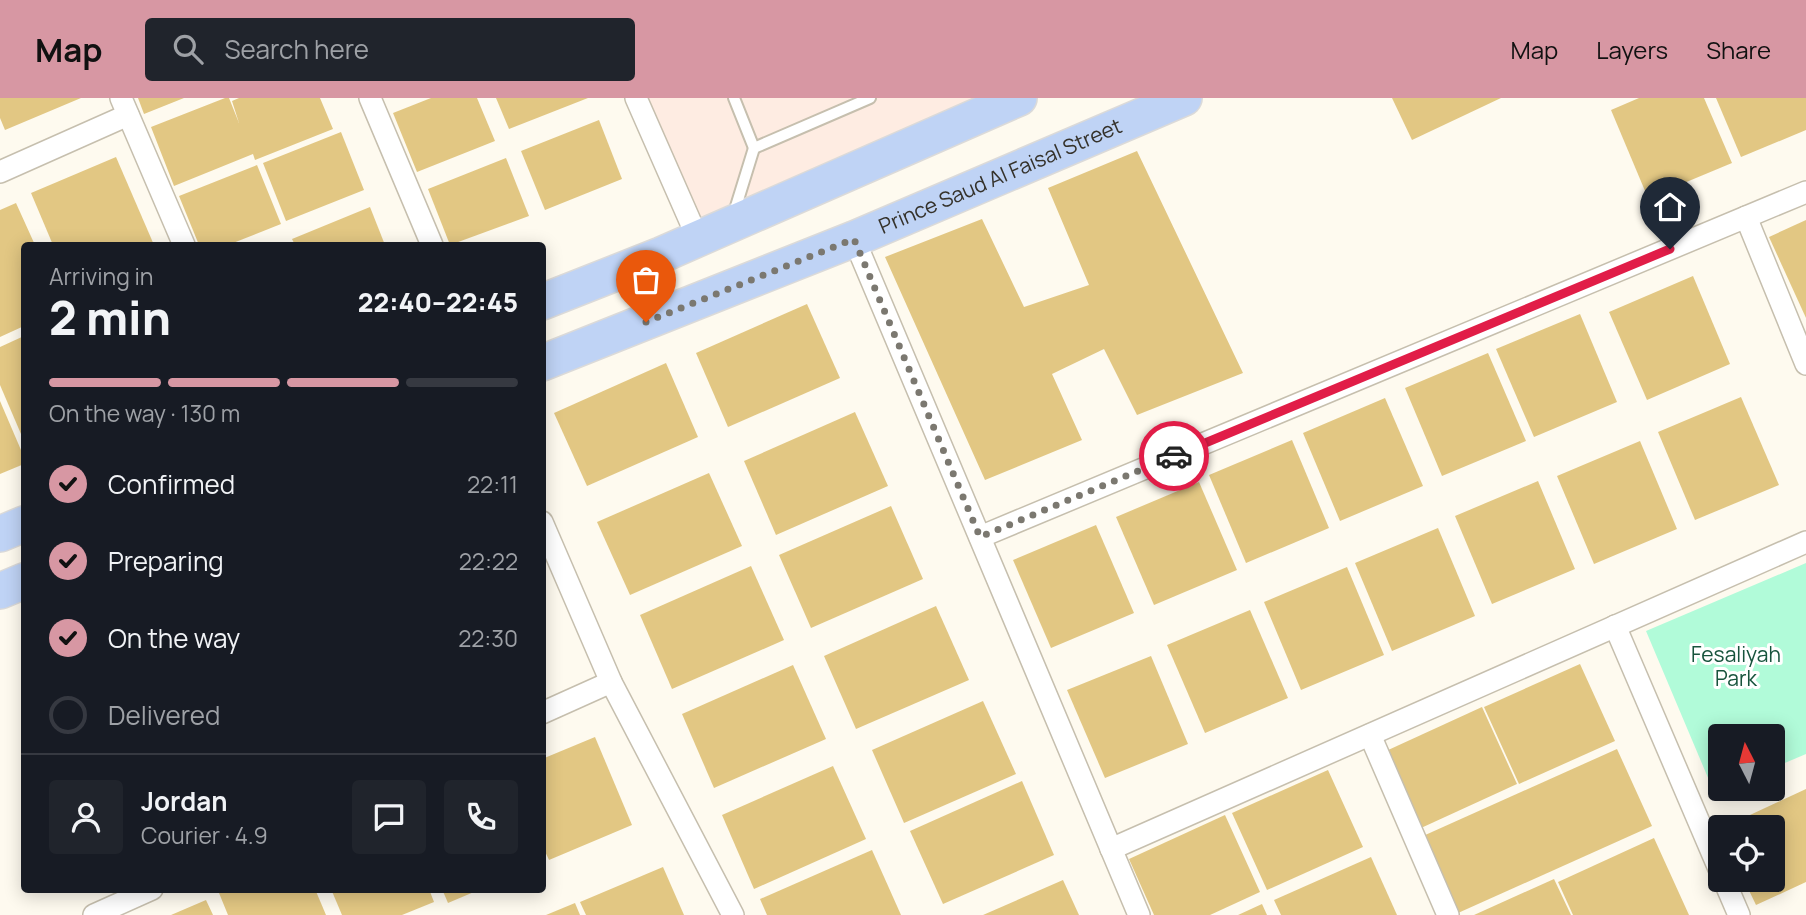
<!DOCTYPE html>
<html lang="en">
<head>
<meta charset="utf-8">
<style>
  body { margin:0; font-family:Manrope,sans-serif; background:#20242c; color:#f1f3f6; height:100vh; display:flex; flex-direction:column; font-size:26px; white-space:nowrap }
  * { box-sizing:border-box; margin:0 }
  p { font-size:23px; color:#9ea1a6 }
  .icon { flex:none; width:38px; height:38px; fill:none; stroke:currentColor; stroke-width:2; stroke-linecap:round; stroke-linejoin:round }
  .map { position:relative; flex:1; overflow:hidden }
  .sheet { position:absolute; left:21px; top:144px; width:525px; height:651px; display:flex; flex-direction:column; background:#171b24; border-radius:7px; box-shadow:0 4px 18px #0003 }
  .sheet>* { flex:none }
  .needle { width:46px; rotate:354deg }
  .tools { position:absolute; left:1708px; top:626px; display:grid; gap:14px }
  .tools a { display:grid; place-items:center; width:77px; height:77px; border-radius:7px; background:#171b24; box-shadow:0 4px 18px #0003; font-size:35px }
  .pin { position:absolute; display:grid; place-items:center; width:60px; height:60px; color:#fff; margin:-72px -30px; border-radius:50% 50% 50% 0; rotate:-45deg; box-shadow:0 0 7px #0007 }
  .pin .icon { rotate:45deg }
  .courier { position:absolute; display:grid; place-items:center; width:70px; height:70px; margin:-35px; border:5px solid #e11d48; border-radius:50%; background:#fff; color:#222; box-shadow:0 2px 9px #0007 }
  .overview em { font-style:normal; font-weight:800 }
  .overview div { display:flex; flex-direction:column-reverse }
  .overview { display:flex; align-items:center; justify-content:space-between; height:119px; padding:0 28px }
  h1 { font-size:46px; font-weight:800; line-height:52px }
  .bar { display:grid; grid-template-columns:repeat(4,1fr); gap:10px 7px; align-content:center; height:84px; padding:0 28px }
  .bar i { height:9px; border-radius:5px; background:#363941 }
  .bar .selected { background:#d797a3 }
  .bar p { grid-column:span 4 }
  .line { display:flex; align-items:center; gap:18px; padding:0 28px; border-top:2px solid #363941 }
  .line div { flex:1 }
  .round { display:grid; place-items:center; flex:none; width:74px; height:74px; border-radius:7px; background:#20242c }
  ol { padding:0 28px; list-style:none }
  li { display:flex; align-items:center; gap:21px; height:77px }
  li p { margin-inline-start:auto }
  li .icon { padding:7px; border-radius:50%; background:#d797a3; color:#111; stroke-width:4 }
  li:last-child { color:#9ea1a6 }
  li i { width:38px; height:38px; border:4px solid #363941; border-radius:50% }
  header { display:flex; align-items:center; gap:42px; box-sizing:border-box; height:98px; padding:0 35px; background:#d797a3; color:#111 }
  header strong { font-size:33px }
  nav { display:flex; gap:38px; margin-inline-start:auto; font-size:24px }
  .search { width:490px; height:63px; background:#20242c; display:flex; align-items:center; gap:18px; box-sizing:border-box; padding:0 24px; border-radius:7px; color:#9ea1a6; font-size:26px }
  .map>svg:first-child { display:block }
  .commercial { fill:#feece2 }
  .green { fill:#b1fbd9 }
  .building { fill:#e2c783 }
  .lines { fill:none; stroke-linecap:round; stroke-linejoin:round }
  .service-casing { stroke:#c6bfae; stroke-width:14 }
  .minor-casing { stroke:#c6bfae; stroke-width:24 }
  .primary-casing { stroke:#dbdad9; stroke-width:38 }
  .service { stroke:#fff; stroke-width:10 }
  .minor { stroke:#fff; stroke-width:21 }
  .primary { stroke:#bfd3f5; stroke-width:35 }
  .done { stroke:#7b7870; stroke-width:7; stroke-dasharray:0 12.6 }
  .route { stroke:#e11d48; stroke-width:9 }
  .labels { text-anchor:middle; stroke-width:6; stroke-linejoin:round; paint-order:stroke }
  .street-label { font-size:21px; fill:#35322b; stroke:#fff }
  .park-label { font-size:21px; fill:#17543d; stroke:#fff }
</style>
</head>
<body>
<header>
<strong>Map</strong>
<div class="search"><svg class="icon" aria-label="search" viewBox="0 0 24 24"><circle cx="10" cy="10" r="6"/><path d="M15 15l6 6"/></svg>Search here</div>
<nav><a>Map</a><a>Layers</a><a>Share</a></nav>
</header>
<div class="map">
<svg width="1806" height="817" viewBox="0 0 1806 817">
  <rect width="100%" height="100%" fill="#fefaef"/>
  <polygon class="commercial" points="636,0 1019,0 698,141"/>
  <polygon class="green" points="1806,465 1806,656 1773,670 1773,639 1720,639 1720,691 1714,694 1646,533"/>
  <g class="building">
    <polygon points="0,0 81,0 5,32 0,20"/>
    <polygon points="138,0 184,0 144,16"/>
    <polygon points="225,0 229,0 239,25 232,3 239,0 320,0 333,31 255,62 253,56 174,88 151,29"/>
    <polygon points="431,0 477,0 495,43 417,74 393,15"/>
    <polygon points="496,0 588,0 509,31"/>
    <polygon points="1392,0 1501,0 1412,42"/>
    <polygon points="1639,0 1704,0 1732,65 1648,100 1611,12"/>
    <polygon points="1716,0 1806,0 1806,32 1741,59"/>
    <polygon points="599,22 622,81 545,112 521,53"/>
    <polygon points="341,34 364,92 286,123 263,65"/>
    <polygon points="1137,53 1243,275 1137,317 1104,251 1052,276 1082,342 985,382 885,159 982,121 1024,209 1089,187 1048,90"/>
    <polygon points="116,59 154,147 53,147 31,95"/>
    <polygon points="506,60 529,118 450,147 428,91"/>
    <polygon points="257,67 281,126 228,147 199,147 179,98"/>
    <polygon points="16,105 35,147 24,147 24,228 0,239 0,112"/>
    <polygon points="370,109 385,147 295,147 292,141"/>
    <polygon points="1806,122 1806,220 1769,139"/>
    <polygon points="1693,178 1730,266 1647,302 1609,214"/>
    <polygon points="807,206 840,280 728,329 696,255"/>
    <polygon points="1580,216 1617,304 1534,339 1496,251"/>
    <polygon points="24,238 24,343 0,287 0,249"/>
    <polygon points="1488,255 1526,343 1442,378 1405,290"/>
    <polygon points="666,265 698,339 587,388 554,315"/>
    <polygon points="1741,299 1779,387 1695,422 1658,334"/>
    <polygon points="1385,300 1423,388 1340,423 1303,335"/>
    <polygon points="0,303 24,359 24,366 0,376"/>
    <polygon points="855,314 888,388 776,437 744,363"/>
    <polygon points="1292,342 1329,430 1246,465 1209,377"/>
    <polygon points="1640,343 1677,431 1594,466 1557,378"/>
    <polygon points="709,375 742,448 630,497 597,424"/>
    <polygon points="1538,383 1575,471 1492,506 1455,418"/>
    <polygon points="1199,384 1237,472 1154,507 1116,419"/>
    <polygon points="891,408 923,481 811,530 779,457"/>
    <polygon points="1096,427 1134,515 1051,550 1013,462"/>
    <polygon points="1438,430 1475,518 1392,553 1355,465"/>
    <polygon points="751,468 784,542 672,591 640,517"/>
    <polygon points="1347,469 1384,557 1301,592 1264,504"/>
    <polygon points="936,508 969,582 856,631 824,558"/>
    <polygon points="1250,512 1288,600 1205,635 1167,547"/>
    <polygon points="1151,558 1188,646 1105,680 1067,592"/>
    <polygon points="1580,566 1615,643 1519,686 1484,609"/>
    <polygon points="793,567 826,641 714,690 682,616"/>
    <polygon points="983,603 1016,676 904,725 872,652"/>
    <polygon points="1482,609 1517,686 1421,730 1386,653"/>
    <polygon points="595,639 632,727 549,762 542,747 542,661"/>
    <polygon points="1617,651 1652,728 1458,815 1423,738"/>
    <polygon points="833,668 866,741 754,791 722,717"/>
    <polygon points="1328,672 1363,749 1267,792 1232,715"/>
    <polygon points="1022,683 1054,757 943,806 910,733"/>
    <polygon points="1806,691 1806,784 1756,807 1744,782 1773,782 1773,730 1722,730"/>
    <polygon points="1225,717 1260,794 1210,817 1154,817 1129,761"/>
    <polygon points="1654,740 1689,817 1573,817 1558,784"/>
    <polygon points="872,752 901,817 767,817 760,801"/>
    <polygon points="1371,759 1397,817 1281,817 1274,802"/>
    <polygon points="663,769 684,817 586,817 580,804"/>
    <polygon points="1554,781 1571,817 1474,817"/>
    <polygon points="1063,782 1079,817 983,817"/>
    <polygon points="229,791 315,791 326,817 228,817 219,795"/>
    <polygon points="331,791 429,791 434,804 402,817 342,817"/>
    <polygon points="442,791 481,791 448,805"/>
    <polygon points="206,802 213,817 171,817"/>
    <polygon points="575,805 580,817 546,817"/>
    <polygon points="1262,806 1267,817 1238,817"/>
  </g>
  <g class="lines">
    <g class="service-casing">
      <g id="service">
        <polyline points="734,0 754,50 870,0"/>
        <polyline points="733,118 754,50"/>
      </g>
    </g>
    <g class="minor-casing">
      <g id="minor">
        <polyline points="121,0 184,147"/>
        <polyline points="370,0 432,147"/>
        <polyline points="636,0 698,141"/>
        <polyline points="0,74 128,17"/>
        <polyline points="1746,119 1806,266"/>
        <polyline points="854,141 1139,817"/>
        <polyline points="542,424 611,584 733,817"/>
        <polyline points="980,439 1806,94"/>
        <polyline points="1615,528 1720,773"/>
        <polyline points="542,615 611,584"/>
        <polyline points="1370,637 1448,817"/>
        <polyline points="1111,751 1806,444"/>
        <polyline points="1724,782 1739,817"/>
        <polyline points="94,817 152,791"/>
      </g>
    </g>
    <g class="primary-casing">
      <g id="primary">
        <polyline points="542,204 661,157 1019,0"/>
        <path id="s1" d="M542 265 854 141 1184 0"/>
        <polyline points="0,436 24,426"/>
        <polyline points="0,493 24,483"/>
      </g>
    </g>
    <use href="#service" class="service"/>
    <use href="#minor" class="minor"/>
    <use href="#primary" class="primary"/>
  </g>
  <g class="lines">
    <polyline class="done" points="646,224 854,141 980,439 1174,358"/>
    <polyline class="route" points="1174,358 1670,151"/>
  </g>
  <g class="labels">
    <g class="street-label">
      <text dy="7" stroke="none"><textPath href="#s1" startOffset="495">Prince Saud Al Faisal Street</textPath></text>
    </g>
    <g class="park-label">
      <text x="1736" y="564">Fesaliyah<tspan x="1736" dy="24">Park</tspan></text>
    </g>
  </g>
</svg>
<div class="tools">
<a><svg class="needle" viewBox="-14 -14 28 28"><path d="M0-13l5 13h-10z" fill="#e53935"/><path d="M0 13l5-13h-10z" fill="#9ea1a6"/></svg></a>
<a><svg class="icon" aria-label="locate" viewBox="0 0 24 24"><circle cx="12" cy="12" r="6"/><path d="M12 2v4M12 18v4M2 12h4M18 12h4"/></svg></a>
</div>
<div class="pin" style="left:646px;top:224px;background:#ea580c"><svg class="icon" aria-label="bag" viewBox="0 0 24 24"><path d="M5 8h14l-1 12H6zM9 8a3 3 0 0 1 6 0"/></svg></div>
<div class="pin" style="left:1670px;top:151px;background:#1f2937"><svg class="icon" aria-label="home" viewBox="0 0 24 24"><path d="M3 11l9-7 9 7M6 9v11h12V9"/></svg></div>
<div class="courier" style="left:1174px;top:358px"><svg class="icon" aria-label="car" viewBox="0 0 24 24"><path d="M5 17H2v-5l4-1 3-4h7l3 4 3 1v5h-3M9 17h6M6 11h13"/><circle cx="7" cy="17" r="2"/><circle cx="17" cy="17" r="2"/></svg></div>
<section class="sheet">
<div class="overview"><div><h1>2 min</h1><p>Arriving in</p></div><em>22:40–22:45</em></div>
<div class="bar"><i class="selected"></i><i class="selected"></i><i class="selected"></i><i></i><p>On the way · 130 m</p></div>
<ol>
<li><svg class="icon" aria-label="check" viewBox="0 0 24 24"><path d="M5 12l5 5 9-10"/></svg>Confirmed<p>22:11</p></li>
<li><svg class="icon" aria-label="check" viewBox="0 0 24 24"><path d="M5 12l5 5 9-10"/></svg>Preparing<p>22:22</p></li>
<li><svg class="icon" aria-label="check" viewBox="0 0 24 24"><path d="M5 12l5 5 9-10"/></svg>On the way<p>22:30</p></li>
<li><i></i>Delivered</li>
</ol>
<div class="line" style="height:126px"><a class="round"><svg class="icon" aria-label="person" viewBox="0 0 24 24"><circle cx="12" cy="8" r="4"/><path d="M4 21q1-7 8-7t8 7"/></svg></a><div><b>Jordan</b><p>Courier · 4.9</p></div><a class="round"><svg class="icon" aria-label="chat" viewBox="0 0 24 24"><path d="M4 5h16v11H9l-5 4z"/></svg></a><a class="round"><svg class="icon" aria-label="phone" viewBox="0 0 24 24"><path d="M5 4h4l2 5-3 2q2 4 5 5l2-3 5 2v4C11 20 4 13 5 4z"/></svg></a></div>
</section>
</div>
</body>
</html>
